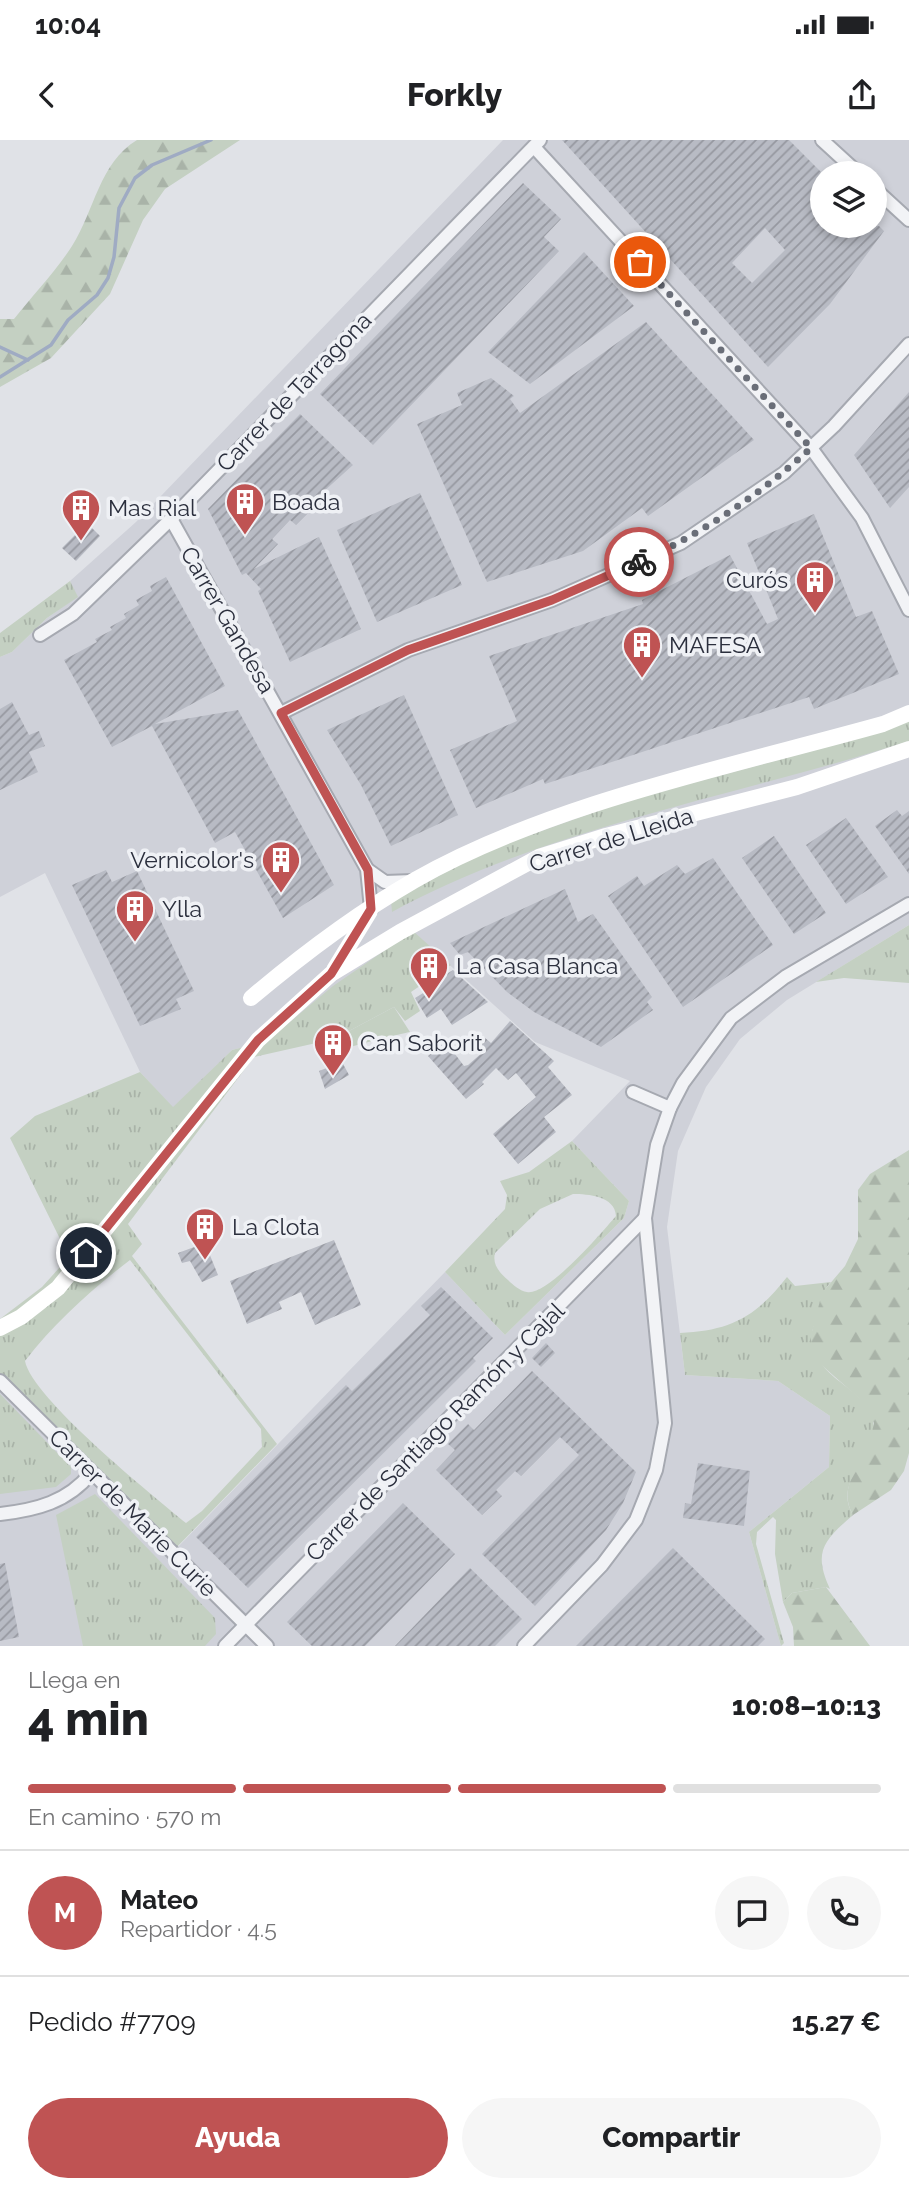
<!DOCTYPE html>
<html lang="es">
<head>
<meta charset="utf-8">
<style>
  body { margin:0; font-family:Raleway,sans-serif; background:#f6f6f6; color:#202124; height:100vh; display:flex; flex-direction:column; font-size:26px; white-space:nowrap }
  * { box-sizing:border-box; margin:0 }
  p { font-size:23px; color:#757577 }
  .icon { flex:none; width:38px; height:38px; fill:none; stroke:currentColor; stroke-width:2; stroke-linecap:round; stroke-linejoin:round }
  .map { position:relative; height:1506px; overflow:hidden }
  .drawer { display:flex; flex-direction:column; background:#fff; flex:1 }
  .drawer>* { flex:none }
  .buttons { position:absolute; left:810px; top:21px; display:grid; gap:14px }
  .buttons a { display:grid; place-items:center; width:77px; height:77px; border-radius:50%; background:#fff; box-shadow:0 4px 10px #0003; font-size:35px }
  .pin { position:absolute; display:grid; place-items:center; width:60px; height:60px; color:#fff; margin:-30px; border:4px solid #fff; border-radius:50%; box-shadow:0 2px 7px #0007 }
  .courier { position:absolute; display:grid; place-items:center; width:70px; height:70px; margin:-35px; border:5px solid #bf5353; border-radius:50%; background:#fff; color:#222; box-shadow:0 2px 9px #0007 }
  .headline em { font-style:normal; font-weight:800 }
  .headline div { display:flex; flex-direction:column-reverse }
  .headline { display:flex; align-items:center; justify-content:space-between; height:119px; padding:0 28px }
  h1 { font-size:46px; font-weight:800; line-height:52px }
  .bar { display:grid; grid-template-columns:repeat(4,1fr); gap:10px 7px; align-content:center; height:84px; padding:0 28px }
  .bar i { height:9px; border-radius:5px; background:#e0e0e0 }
  .bar .current { background:#bf5353 }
  .bar p { grid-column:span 4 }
  .line { display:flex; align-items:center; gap:18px; padding:0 28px; border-top:2px solid #e0e0e0 }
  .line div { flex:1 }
  .round { display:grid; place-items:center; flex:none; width:74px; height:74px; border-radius:37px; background:#f6f6f6 }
  .action { display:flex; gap:14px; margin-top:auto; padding:14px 28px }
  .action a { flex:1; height:80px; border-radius:42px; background:#bf5353; color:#fff; font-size:28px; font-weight:800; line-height:80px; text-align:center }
  .action a+a { background:#f6f6f6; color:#202124 }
  .status { display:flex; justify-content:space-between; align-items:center; height:49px; padding:0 35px; background:#fff; direction:ltr }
  .status svg { height:19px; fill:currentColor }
  header { display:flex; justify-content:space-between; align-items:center; height:91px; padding:0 28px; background:#fff; font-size:32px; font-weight:800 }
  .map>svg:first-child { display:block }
  .built { fill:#cfd1d9; fill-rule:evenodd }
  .grass { fill:url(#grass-tufts); fill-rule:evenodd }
  .forest { fill:url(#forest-firs) }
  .garden { fill:#c4d0c2 }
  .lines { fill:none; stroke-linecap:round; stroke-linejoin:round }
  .stream { stroke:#9fabc3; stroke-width:3.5 }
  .building { fill:url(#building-hatch); fill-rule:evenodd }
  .street-casing { stroke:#a6a9b1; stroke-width:16 }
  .street { stroke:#f2f3f6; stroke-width:12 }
  .secondary { stroke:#fff; stroke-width:16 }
  .done { stroke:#6a6e78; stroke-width:7; stroke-dasharray:0 12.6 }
  .route { stroke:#bf5353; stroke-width:9 }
  .labels { text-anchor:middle; stroke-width:7; stroke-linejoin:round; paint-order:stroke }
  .street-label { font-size:23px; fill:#2b2f3d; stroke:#eff1f5 }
  .poi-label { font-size:23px; fill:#2b2f3d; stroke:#eff1f5; text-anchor:start }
</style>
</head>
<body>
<div class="status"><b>10:04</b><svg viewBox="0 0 49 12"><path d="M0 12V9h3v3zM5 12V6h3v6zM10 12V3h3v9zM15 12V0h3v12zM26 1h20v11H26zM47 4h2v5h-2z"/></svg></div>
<header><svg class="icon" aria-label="back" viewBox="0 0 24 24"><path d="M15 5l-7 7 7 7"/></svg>Forkly<svg class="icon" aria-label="share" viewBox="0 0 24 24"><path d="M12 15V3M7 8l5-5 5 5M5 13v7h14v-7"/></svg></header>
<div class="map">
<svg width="909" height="1506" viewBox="0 0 909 1506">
  <defs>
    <pattern id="grass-tufts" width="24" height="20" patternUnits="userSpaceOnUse" patternTransform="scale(1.75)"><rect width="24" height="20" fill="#c4d0c2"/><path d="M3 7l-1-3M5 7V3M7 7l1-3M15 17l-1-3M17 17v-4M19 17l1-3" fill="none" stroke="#a9b3a8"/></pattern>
    <pattern id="forest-firs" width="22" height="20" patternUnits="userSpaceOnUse" patternTransform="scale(1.75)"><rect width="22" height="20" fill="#c4d0c2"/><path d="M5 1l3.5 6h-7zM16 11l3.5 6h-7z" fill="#a9b3a8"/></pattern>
    <pattern id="building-hatch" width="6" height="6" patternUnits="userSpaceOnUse" patternTransform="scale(1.75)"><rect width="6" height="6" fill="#b8bbc4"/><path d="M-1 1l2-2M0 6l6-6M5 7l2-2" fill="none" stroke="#9698a0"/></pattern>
  </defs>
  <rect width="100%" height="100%" fill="#e0e2e7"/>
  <path class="built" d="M503 0H909V785L787 860 740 899 706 947 678 1011 667 1087 685 1235 778 1241 830 1276 829 1327 749 1392 781 1506H0V1233L176 1409 445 1132 505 1195 624 1078 629 1061 572 1001 630 941 535 902 412 791 267 901 232 910 173 968 140 932 45 733 0 757V517L12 512 47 478 77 457 70 441 136 382ZM822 33H875V86H822Z"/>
  <g class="grass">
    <polygon points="70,441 78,457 47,478 12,512 0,517 0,493"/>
    <path d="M909 579V601C736 657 553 685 392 772L391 761 486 711 628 660 845 602Z"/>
    <polygon points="909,785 909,843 844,838 816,842"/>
    <path d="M413 791 451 825 411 852 420 871 405 881 394 867 334 899 254 917 128 1084 142 1104 132 1116 277 1304 175 1409 0 1233V1179L42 1147 69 1117 10 998 35 976 140 932 173 967 232 910 267 901 333 846ZM130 1120 261 1289 262 1307 202 1371 186 1383C152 1355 32 1258 25 1221 54 1183 92 1149 130 1120Z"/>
    <path d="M572 1001 629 1061 624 1078 505 1195 445 1132 505 1069 507 1055 500 1041 529 1032ZM573 1054C588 1054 615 1056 616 1076 602 1092 548 1156 527 1152 520 1151 513 1145 508 1140 500 1133 492 1125 495 1113L540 1069Z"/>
    <path d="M787 1137 795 1146 831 1142C821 1153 820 1162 817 1176 816 1183 811 1190 812 1197 814 1243 871 1246 874 1286 877 1319 832 1340 853 1375 823 1401 813 1412 830 1449L826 1447 792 1453 783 1462 775 1414 776 1380 773 1377 757 1392 756 1404 784 1503 781 1506 749 1392 829 1327 830 1276 778 1241 685 1235 680 1193C730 1191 756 1177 787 1137Z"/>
    <polygon points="0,1254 71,1327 71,1334 56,1347 0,1354"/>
    <polygon points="95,1354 215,1478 216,1494 205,1506 83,1506 56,1375"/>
  </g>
  <g class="forest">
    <path d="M137 0H240L165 49 143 80 110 154 51 218 0 247V179H14C33 155 56 131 72 106 95 70 99 23 137 0Z"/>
    <path d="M909 1010V1313L904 1331 891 1350 853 1375C833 1341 874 1317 874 1283L859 1258 818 1222 811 1209V1195L822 1153 845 1126 858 1099V1050L870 1034Z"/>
    <polygon points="826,1447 870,1506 794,1506 793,1487 783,1462 792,1453"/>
  </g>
  <path class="garden" d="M394 867 410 892C403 893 352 906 348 908L334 899Z"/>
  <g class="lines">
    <g class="stream">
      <polyline points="0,207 28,220"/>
      <polyline points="0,237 51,205 68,180 97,155 108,138 114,117 119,68 135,38 152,25 211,0"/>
    </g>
  </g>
  <g class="building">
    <path d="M562 0H789L822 33V86H879L884 91 830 164 768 227ZM765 88 785 110 752 143 732 123Z"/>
    <polygon points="523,43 561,79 544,97 559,111 373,305 320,254"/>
    <polygon points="584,112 634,166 530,244 488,212"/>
    <polygon points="646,182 754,300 648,376 642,368 583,411 487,442 417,284 462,265 457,253 491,238 514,256 510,259 520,273"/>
    <polygon points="909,252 909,347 890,368 854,315"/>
    <polygon points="300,274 353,325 312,362 316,365 296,385 290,380 272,399 278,404 254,429 319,397 361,489 290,522 258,451 261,449 246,433 242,435 208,369"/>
    <polygon points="420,353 462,445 377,482 337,390"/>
    <polygon points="814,374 856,477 872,471 899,534 814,569 809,557 545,644 543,639 476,668 450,610 517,581 489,516 643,464 642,460 730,415 767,484 778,479 747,403"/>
    <polygon points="87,383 100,396 76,421 62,408"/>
    <polygon points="166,437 225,546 155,584 238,570 334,745 283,778 235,692 215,703 152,586 112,607 64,520 97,502 95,499 112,490 110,487 126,478 124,474 139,465 136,460 152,451 150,446"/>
    <polygon points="404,555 458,675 391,706 361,645 327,590"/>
    <polygon points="12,562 29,595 39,591 45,606 29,612 38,632 0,650 0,569"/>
    <polygon points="897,670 902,676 909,671 909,734 875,686"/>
    <polygon points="846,678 888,737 846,764 806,705"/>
    <polygon points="774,696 826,773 794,794 742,718"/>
    <polygon points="713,718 773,805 683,867 608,756 637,736 644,746 677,725 685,734"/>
    <polygon points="106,730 112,742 137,731 194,851 176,859 181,869 140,886 72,745"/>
    <polygon points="565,749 578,782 593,774 652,857 647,862 653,870 601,907 534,872 507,852 468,812 460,815 450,803"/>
    <polygon points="453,830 488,862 452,885 441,869 427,878 415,858 443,841 440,838"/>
    <polygon points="510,881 554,921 548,927 572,955 544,977 556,992 518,1024 493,994 536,957 516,933 508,940 496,928 482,942 484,944 466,959 428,916 446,902 464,926 468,925 483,912 472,898 478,892 491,903"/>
    <polygon points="342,922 349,935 325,949 319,931"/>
    <polygon points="334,1100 361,1165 315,1185 301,1152 279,1162 282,1169 247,1184 230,1141"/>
    <polygon points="205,1103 218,1135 202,1142 190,1121 182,1123 178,1113"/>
    <polygon points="441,1147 493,1198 473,1218 476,1221 248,1448 196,1397 346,1245 352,1251 430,1175 421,1166"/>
    <polygon points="546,1203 555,1213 541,1227 532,1218"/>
    <polygon points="532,1231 636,1332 623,1363 606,1390 535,1466 482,1414 579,1315 560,1297 521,1336 515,1331 496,1350 502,1356 482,1375 436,1330 455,1310 448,1304 468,1284 474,1290"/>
    <polygon points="698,1323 750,1331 744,1386 683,1378 685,1363 691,1364"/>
    <polygon points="403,1363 455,1414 365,1506 312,1506 287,1482"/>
    <polygon points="673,1408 765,1499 758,1506 576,1506"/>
    <polygon points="5,1423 19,1497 0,1501 0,1424"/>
    <polygon points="470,1428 522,1479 495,1506 395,1506"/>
  </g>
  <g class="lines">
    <g class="street-casing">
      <g id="street">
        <polyline points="822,0 858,33"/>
        <polyline points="534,7 811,308 862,378 909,470"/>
        <polyline points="875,49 909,80"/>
        <polyline points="171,379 367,729 371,769"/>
        <polyline points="40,495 73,474 171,379 540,0"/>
        <polyline points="281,573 408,510 552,460 681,403 784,333 834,286 909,204"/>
        <polyline points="368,730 385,742 413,741"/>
        <polyline points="633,952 670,968"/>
        <polyline points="0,1241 267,1506"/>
        <path d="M0 1374C36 1370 68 1362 91 1333"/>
        <polyline points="225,1506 645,1078"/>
        <polyline points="524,1506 602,1425 636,1380 656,1330 665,1283 645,1078 657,1005 670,968 683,943 731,878 785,837 909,764"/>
      </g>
    </g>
    <use href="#street" class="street"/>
    <g class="secondary">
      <polyline points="334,830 370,771"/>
      <path d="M251 858C303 814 356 774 415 740 550 663 733 626 883 584L909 573"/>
      <polyline points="0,1188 21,1177 58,1148 258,900 331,834 400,792 539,717 606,696 797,647 909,609"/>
    </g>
  </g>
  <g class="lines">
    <path class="done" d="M639 422C701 394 761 354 811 308L640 122"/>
    <polyline class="route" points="86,1113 258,900 331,834 371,769 368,730 281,573 408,510 552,460 639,422"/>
  </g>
  <defs>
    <g id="building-pin" transform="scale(2.0125)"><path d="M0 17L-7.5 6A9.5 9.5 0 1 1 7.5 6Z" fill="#bf5353" stroke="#eff1f5"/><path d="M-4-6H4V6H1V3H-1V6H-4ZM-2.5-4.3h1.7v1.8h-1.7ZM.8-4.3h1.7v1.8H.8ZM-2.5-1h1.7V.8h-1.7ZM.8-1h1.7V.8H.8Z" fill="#fff"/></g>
  </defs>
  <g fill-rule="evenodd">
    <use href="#building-pin" x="245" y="362"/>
    <use href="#building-pin" x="81" y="368"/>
    <use href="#building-pin" x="815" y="440"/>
    <use href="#building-pin" x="642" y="505"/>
    <use href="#building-pin" x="281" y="720"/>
    <use href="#building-pin" x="135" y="769"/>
    <use href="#building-pin" x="429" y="826"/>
    <use href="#building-pin" x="333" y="903"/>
    <use href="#building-pin" x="205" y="1087"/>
  </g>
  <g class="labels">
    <g class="street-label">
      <text transform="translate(294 252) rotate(-46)" y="8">Carrer de Tarragona</text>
      <text transform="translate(228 480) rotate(60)" y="8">Carrer Gandesa</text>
      <text transform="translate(611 700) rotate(-17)" y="8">Carrer de Lleida</text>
      <text transform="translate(435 1292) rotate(-45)" y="8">Carrer de Santiago Ramón y Cajal</text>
      <text transform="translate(133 1373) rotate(45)" y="8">Carrer de Marie Curie</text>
    </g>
    <g class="poi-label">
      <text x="272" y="370">Boada</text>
      <text x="108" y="376">Mas Rial</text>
      <text x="788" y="448" text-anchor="end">Curós</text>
      <text x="669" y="513">MAFESA</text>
      <text x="254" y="728" text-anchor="end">Vernicolor's</text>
      <text x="162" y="777">Ylla</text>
      <text x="456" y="834">La Casa Blanca</text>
      <text x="360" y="911">Can Saborit</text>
      <text x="232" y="1095">La Clota</text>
    </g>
  </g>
</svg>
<div class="buttons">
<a><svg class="icon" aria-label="layers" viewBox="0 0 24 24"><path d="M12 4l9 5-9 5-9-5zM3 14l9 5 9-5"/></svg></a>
</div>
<div class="pin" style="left:640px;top:122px;background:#ea580c"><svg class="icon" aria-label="bag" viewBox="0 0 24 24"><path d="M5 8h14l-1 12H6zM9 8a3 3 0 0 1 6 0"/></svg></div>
<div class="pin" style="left:86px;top:1113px;background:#1f2937"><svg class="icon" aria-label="home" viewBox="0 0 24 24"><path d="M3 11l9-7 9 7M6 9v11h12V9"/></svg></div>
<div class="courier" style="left:639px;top:422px"><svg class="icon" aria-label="bike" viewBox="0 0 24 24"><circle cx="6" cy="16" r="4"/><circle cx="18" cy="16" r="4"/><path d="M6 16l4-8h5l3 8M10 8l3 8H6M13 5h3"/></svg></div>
</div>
<section class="drawer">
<div class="headline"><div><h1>4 min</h1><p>Llega en</p></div><em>10:08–10:13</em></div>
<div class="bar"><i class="current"></i><i class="current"></i><i class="current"></i><i></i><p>En camino · 570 m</p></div>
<div class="line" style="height:126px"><b class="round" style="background:#bf5353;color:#fff">M</b><div><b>Mateo</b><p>Repartidor · 4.5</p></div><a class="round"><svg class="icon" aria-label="chat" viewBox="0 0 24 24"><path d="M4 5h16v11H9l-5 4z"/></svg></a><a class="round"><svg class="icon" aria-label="phone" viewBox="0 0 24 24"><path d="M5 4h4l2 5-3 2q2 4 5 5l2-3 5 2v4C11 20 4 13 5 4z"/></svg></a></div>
<div class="line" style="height:91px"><div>Pedido #7709</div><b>15.27 €</b></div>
<div class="action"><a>Ayuda</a><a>Compartir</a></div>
</section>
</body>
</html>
